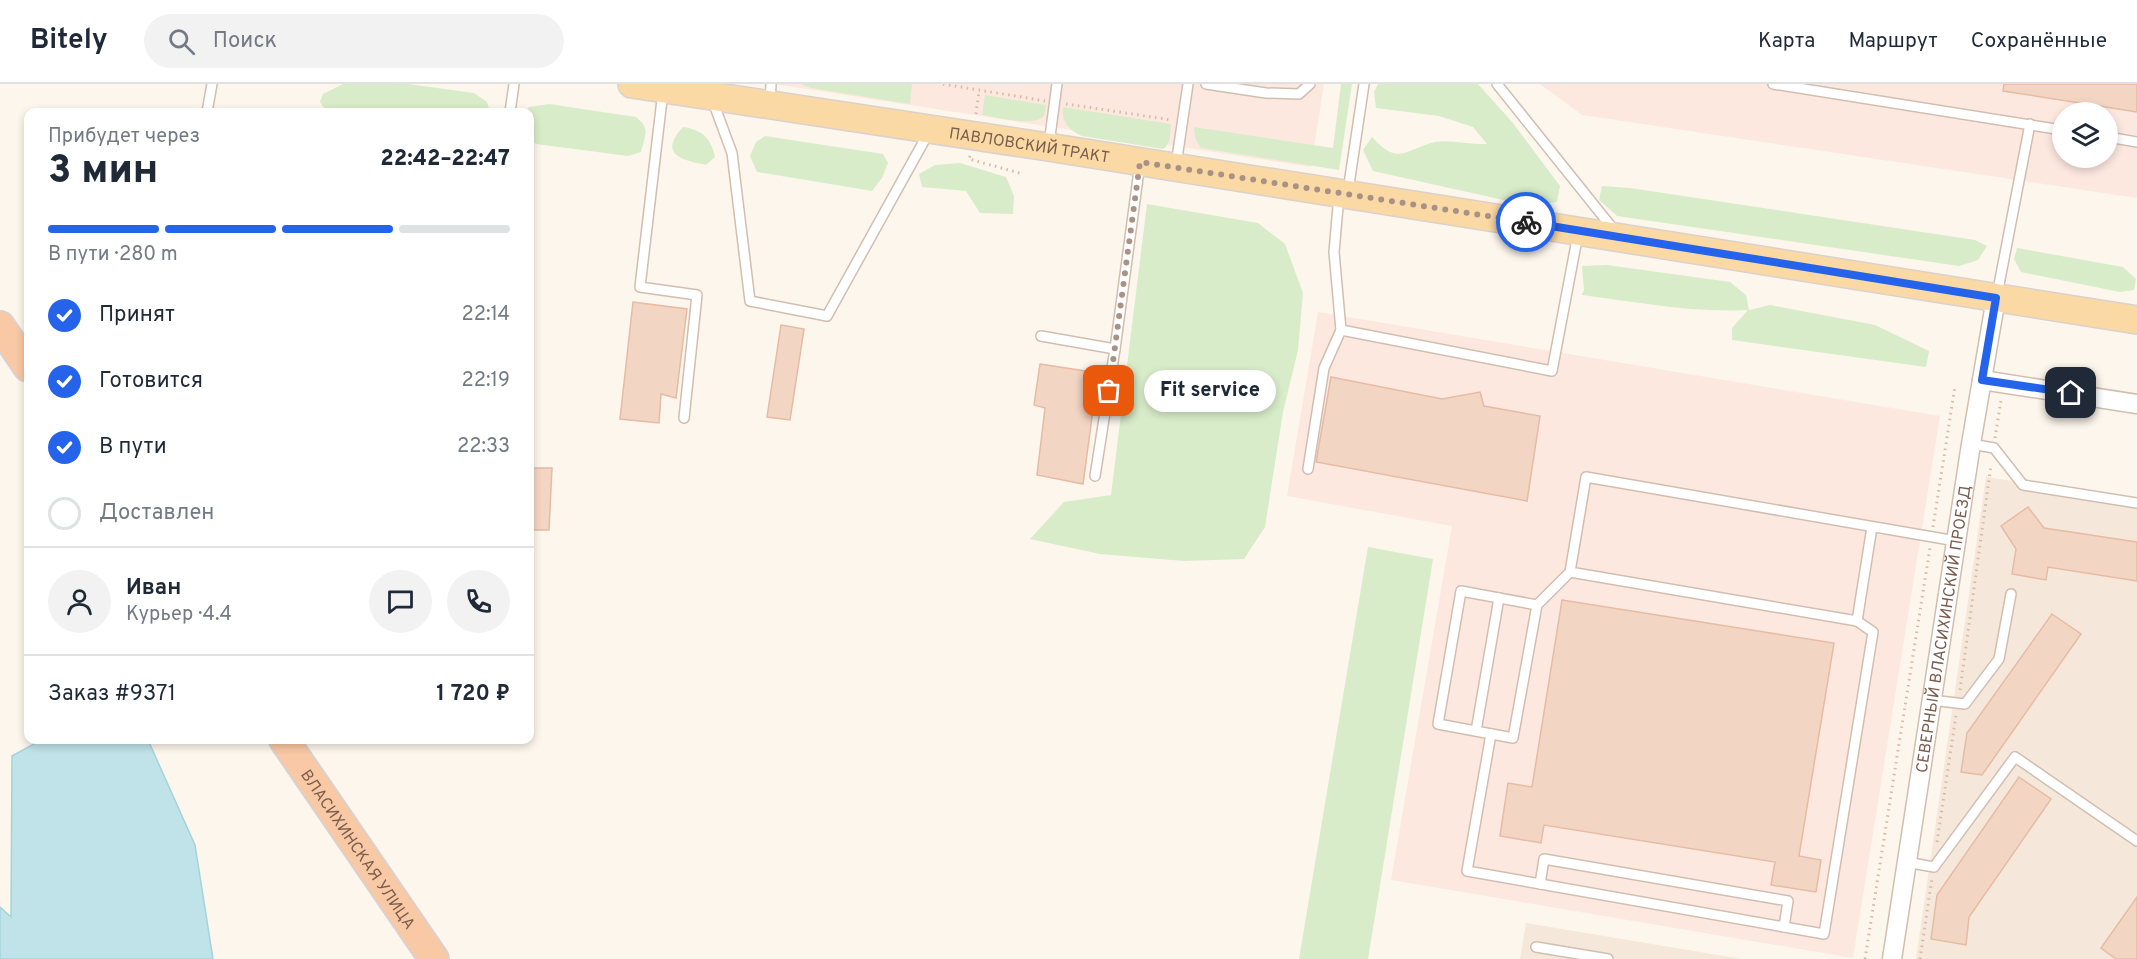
<!DOCTYPE html>
<html lang="ru">
<head>
<meta charset="utf-8">
<style>
  body { margin:0; font-family:Overpass,sans-serif; background:#f2f2f3; color:#1f2937; height:100vh; display:flex; flex-direction:column; font-size:22px; white-space:nowrap }
  * { box-sizing:border-box; margin:0 }
  p { font-size:20px; color:#747a83 }
  .icon { flex:none; width:33px; height:33px; fill:none; stroke:currentColor; stroke-width:2; stroke-linecap:round; stroke-linejoin:round }
  .map { position:relative; flex:1; overflow:hidden }
  .drawer { position:absolute; left:24px; top:24px; width:510px; height:636px; display:flex; flex-direction:column; background:#fff; border-radius:12px; box-shadow:0 3px 9px #0003 }
  .drawer>* { flex:none }
  .tools { position:absolute; left:2052px; top:18px; display:grid; gap:12px }
  .tools a { display:grid; place-items:center; width:66px; height:66px; border-radius:50%; background:#fff; box-shadow:0 3px 9px #0003; font-size:30px }
  .pin { position:absolute; display:grid; place-items:center; width:51px; height:51px; color:#fff; margin:-26px; border-radius:12px; box-shadow:0 3px 9px #0006 }
  .courier { position:absolute; display:grid; place-items:center; width:60px; height:60px; margin:-30px; border:4px solid #2563eb; border-radius:50%; background:#fff; color:#222; box-shadow:0 2px 8px #0007 }
  .bubble { position:absolute; height:42px; border-radius:21px; background:#fff; box-shadow:0 3px 9px #0003; font-size:20px; font-weight:800; line-height:42px; text-align:center }
  .overview em { font-style:normal; font-weight:800 }
  .overview div { display:flex; flex-direction:column-reverse }
  .overview { display:flex; align-items:center; justify-content:space-between; height:102px; padding:0 24px }
  h1 { font-size:39px; font-weight:800; line-height:45px }
  .bar { display:grid; grid-template-columns:repeat(4,1fr); gap:9px 6px; align-content:center; height:72px; padding:0 24px }
  .bar i { height:8px; border-radius:4px; background:#e0e1e3 }
  .bar .selected { background:#2563eb }
  .bar p { grid-column:span 4 }
  .line { display:flex; align-items:center; gap:15px; padding:0 24px; border-top:2px solid #e0e1e3 }
  .line div { flex:1 }
  .round { display:grid; place-items:center; flex:none; width:63px; height:63px; border-radius:32px; background:#f2f2f3 }
  ol { padding:0 24px; list-style:none }
  li { display:flex; align-items:center; gap:18px; height:66px }
  li p { margin-inline-start:auto }
  li .icon { padding:6px; border-radius:50%; background:#2563eb; color:#fff; stroke-width:4 }
  li:last-child { color:#747a83 }
  li i { width:33px; height:33px; border:3px solid #e0e1e3; border-radius:50% }
  header { display:flex; align-items:center; gap:36px; box-sizing:border-box; height:84px; padding:0 30px; background:#fff; border-bottom:2px solid #e0e1e3 }
  header strong { font-size:28px }
  nav { display:flex; gap:33px; margin-inline-start:auto; font-size:21px }
  .search { width:420px; height:54px; background:#f2f2f3; display:flex; align-items:center; gap:15px; box-sizing:border-box; padding:0 21px; border-radius:33px; color:#747a83; font-size:22px }
  .map>svg:first-child { display:block }
  .residential { fill:#f5e8da }
  .commercial { fill:#fde8e0; fill-rule:evenodd }
  .green { fill:#d8ecc9 }
  .water { fill:#bfe3e8; stroke:#a5d3da; stroke-width:1.5 }
  .building { fill:#f3d5c3; stroke:#e6bba3; stroke-width:1.5 }
  .lines { fill:none; stroke-linecap:round; stroke-linejoin:round }
  .service-casing { stroke:#d1beb0; stroke-width:12 }
  .minor-casing { stroke:#d1beb0; stroke-width:21 }
  .primary-casing { stroke:#dad1cd; stroke-width:30 }
  .trunk-casing { stroke:#dad1cd; stroke-width:32 }
  .path { stroke:#d9b8a5; stroke-width:3; stroke-dasharray:1.5 4.5; stroke-linecap:butt }
  .service { stroke:#fff; stroke-width:9 }
  .minor { stroke:#fff; stroke-width:18 }
  .primary { stroke:#fbd9a5; stroke-width:27 }
  .trunk { stroke:#f9c8a4; stroke-width:28 }
  .done { stroke:#a89285; stroke-width:6; stroke-dasharray:0 10.8 }
  .route { stroke:#2563eb; stroke-width:8 }
  .labels { text-anchor:middle; stroke-width:5; stroke-linejoin:round; paint-order:stroke }
  .street-label { font-size:16px; fill:#7a5c4d; stroke:#fffaf3 }
</style>
</head>
<body>
<header>
<strong>Bitely</strong>
<div class="search"><svg class="icon" aria-label="search" viewBox="0 0 24 24"><circle cx="10" cy="10" r="6"/><path d="M15 15l6 6"/></svg>Поиск</div>
<nav><a>Карта</a><a>Маршрут</a><a>Сохранённые</a></nav>
</header>
<div class="map">
<svg width="2137" height="875" viewBox="0 0 2137 875">
  <rect width="100%" height="100%" fill="#fdf6ec"/>
  <g class="residential">
    <polygon points="1986,393 2137,416 2137,875 1916,875"/>
    <polygon points="1526,839 1742,875 1520,875"/>
  </g>
  <g class="commercial">
    <polygon points="774,0 1324,0 1311,83"/>
    <path d="M1540 0H2137V114L1582 31ZM2062 28H2108V74H2062Z"/>
    <polygon points="1318,228 1940,332 1853,874 1391,796 1452,442 1287,412"/>
  </g>
  <g class="green">
    <polygon points="343,0 408,0 474,9 487,18 490,28 361,28 324,24 320,18 323,10"/>
    <polygon points="801,0 912,0 910,20 811,4"/>
    <polygon points="1341,0 1352,0 1339,86 1201,64 1195,54 1194,43 1333,64"/>
    <path d="M1378 0H1478L1513 39 1560 102 1557 118 1530 122 1373 87 1363 66 1372 53C1399 83 1405 65 1435 58 1450 55 1471 61 1487 60L1473 43 1439 32 1376 24 1374 8Z"/>
    <path d="M985 11 1046 21C1045 25 1046 28 1044 31 1037 44 995 33 982 31Z"/>
    <path d="M549 20 636 33C651 45 645 51 641 68L628 72 536 60 530 55V28H526L529 23Z"/>
    <path d="M1063 23 1171 40C1170 48 1171 61 1163 65L1082 52C1069 46 1061 38 1063 23Z"/>
    <path d="M683 43C702 46 711 54 715 73L706 81C681 76 658 70 683 43Z"/>
    <polygon points="765,52 883,70 888,79 882,94 872,107 757,88 750,72 756,58"/>
    <polygon points="960,79 1006,93 1014,112 1013,130 980,129 966,107 922,103 919,90 935,81"/>
    <polygon points="1602,102 1630,104 1975,156 1987,162 1978,176 1959,182 1617,132 1599,116"/>
    <polygon points="1147,120 1258,139 1285,160 1303,209 1298,266 1283,328 1265,443 1244,475 1184,477 1100,470 1030,455 1064,418 1111,411"/>
    <polygon points="2017,164 2123,183 2136,195 2134,206 2120,208 2021,188 2014,175"/>
    <path d="M1607 181 1730 198 1746 211 1749 226 1770 221 1875 241 1929 267 1926 283 1732 256V244L1748 226C1692 229 1636 218 1582 211L1584 206 1582 182Z"/>
    <polygon points="1368,463 1433,475 1368,875 1299,875"/>
  </g>
  <polygon class="water" points="41,656 148,656 195,761 213,875 0,875 0,823 11,833 12,672"/>
  <g class="building">
    <polygon points="2004,0 2137,0 2137,28 2003,7"/>
    <polygon points="633,218 687,225 676,314 661,310 659,339 620,335"/>
    <polygon points="781,241 804,245 790,336 767,333"/>
    <polygon points="1040,280 1098,289 1083,400 1037,391 1045,324 1034,321"/>
    <polygon points="1331,293 1442,315 1480,308 1484,322 1540,332 1527,417 1316,378"/>
    <polygon points="530,384 552,384 549,446 530,446"/>
    <polygon points="2028,423 2044,444 2137,458 2137,497 2048,483 2046,496 2012,490 2016,465 2001,442"/>
    <polygon points="1562,516 1834,559 1799,772 1821,776 1816,808 1771,801 1775,778 1544,741 1541,759 1500,752 1508,699 1532,703"/>
    <polygon points="2052,530 2081,550 1982,691 1961,688 1967,649"/>
    <polygon points="2019,693 2051,715 1969,833 1966,861 1931,855 1937,811"/>
    <polygon points="2137,813 2137,875 2116,875 2101,864"/>
  </g>
  <g class="lines">
    <g class="service-casing">
      <g id="service">
        <polyline points="1206,0 1266,9 1299,10 1310,0"/>
        <polyline points="1497,0 1614,146"/>
        <polyline points="1773,0 2062,46"/>
        <polyline points="663,7 640,203 697,211 684,334"/>
        <polyline points="712,15 732,69 750,217 827,232 929,48"/>
        <polyline points="770,19 771,0"/>
        <polyline points="207,28 212,0"/>
        <polyline points="510,28 514,0"/>
        <polyline points="2108,53 2137,58"/>
        <polyline points="1049,60 1057,0"/>
        <polyline points="1176,81 1188,0"/>
        <polyline points="1348,107 1364,0"/>
        <polyline points="1997,211 2030,40"/>
        <polyline points="1341,246 1552,287 1578,150"/>
        <polyline points="1041,252 1115,265"/>
        <polyline points="1971,360 1994,364 2023,401 2137,419"/>
        <polyline points="1308,385 1324,284 1341,246 1334,168 1339,111"/>
        <polyline points="1095,392 1115,265 1140,79"/>
        <polyline points="1872,443 1857,537 1570,488 1586,393 1956,457"/>
        <polyline points="1537,521 1513,654 1438,640 1461,507 1537,521 1570,488"/>
        <polyline points="1931,616 1965,620 1999,575 2011,510"/>
        <polyline points="1476,647 1499,514"/>
        <polyline points="1491,650 1467,787 1824,850 1873,548 1857,537"/>
        <polyline points="1906,778 1934,783 2015,673 2137,757"/>
        <polyline points="1540,800 1544,775 1788,817 1784,843"/>
        <polyline points="1536,863 1608,875"/>
      </g>
    </g>
    <g class="minor-casing">
      <g id="minor">
        <polyline points="1982,296 2137,320"/>
        <path id="s1" d="M1892 875 1971 360 1996 214"/>
      </g>
    </g>
    <g class="primary-casing">
      <g id="primary">
        <path id="s2" d="M632 0 1048 63 2137 236"/>
      </g>
    </g>
    <g class="trunk-casing">
      <g id="trunk">
        <polyline points="0,242 28,283"/>
        <path id="s3" d="M284 656 434 875"/>
      </g>
    </g>
    <g class="path">
      <polyline points="943,0 1045,17"/>
      <polyline points="1066,20 1172,36"/>
      <polyline points="976,30 979,7"/>
      <polyline points="970,72 969,75 1023,90"/>
      <polyline points="1995,354 2001,316"/>
      <polyline points="1933,443 1955,302"/>
      <polyline points="1960,606 1991,381"/>
      <polyline points="1937,758 1956,631"/>
      <polyline points="1865,875 1930,464"/>
      <polyline points="1920,875 1932,794"/>
    </g>
    <use href="#service" class="service"/>
    <use href="#minor" class="minor"/>
    <use href="#primary" class="primary"/>
    <use href="#trunk" class="trunk"/>
  </g>
  <g class="lines">
    <polyline class="done" points="1109,307 1140,78 1526,138"/>
    <polyline class="route" points="1526,138 1996,214 1982,296 2071,309"/>
  </g>
  <g class="labels">
    <g class="street-label">
      <text dy="6" stroke="none"><textPath href="#s2" startOffset="402">ПАВЛОВСКИЙ ТРАКТ</textPath></text>
      <text dy="6" stroke="none"><textPath href="#s1" startOffset="334">СЕВЕРНЫЙ ВЛАСИХИНСКИЙ ПРОЕЗД</textPath></text>
      <text dy="6" stroke="none"><textPath href="#s3" startOffset="132">ВЛАСИХИНСКАЯ УЛИЦА</textPath></text>
    </g>
  </g>
</svg>
<div class="tools">
<a><svg class="icon" aria-label="layers" viewBox="0 0 24 24"><path d="M12 4l9 5-9 5-9-5zM3 14l9 5 9-5"/></svg></a>
</div>
<div class="pin" style="left:1109px;top:307px;background:#ea580c"><svg class="icon" aria-label="bag" viewBox="0 0 24 24"><path d="M5 8h14l-1 12H6zM9 8a3 3 0 0 1 6 0"/></svg></div>
<div class="pin" style="left:2071px;top:309px;background:#1f2937"><svg class="icon" aria-label="home" viewBox="0 0 24 24"><path d="M3 11l9-7 9 7M6 9v11h12V9"/></svg></div>
<div class="courier" style="left:1526px;top:138px"><svg class="icon" aria-label="bike" viewBox="0 0 24 24"><circle cx="6" cy="16" r="4"/><circle cx="18" cy="16" r="4"/><path d="M6 16l4-8h5l3 8M10 8l3 8H6M13 5h3"/></svg></div>
<div class="bubble" style="left:1144px;top:286px;width:132px">Fit service</div>
<section class="drawer">
<div class="overview"><div><h1>3 мин</h1><p>Прибудет через</p></div><em>22:42–22:47</em></div>
<div class="bar"><i class="selected"></i><i class="selected"></i><i class="selected"></i><i></i><p>В пути · 280 m</p></div>
<ol>
<li><svg class="icon" aria-label="check" viewBox="0 0 24 24"><path d="M5 12l5 5 9-10"/></svg>Принят<p>22:14</p></li>
<li><svg class="icon" aria-label="check" viewBox="0 0 24 24"><path d="M5 12l5 5 9-10"/></svg>Готовится<p>22:19</p></li>
<li><svg class="icon" aria-label="check" viewBox="0 0 24 24"><path d="M5 12l5 5 9-10"/></svg>В пути<p>22:33</p></li>
<li><i></i>Доставлен</li>
</ol>
<div class="line" style="height:108px"><a class="round"><svg class="icon" aria-label="person" viewBox="0 0 24 24"><circle cx="12" cy="8" r="4"/><path d="M4 21q1-7 8-7t8 7"/></svg></a><div><b>Иван</b><p>Курьер · 4.4</p></div><a class="round"><svg class="icon" aria-label="chat" viewBox="0 0 24 24"><path d="M4 5h16v11H9l-5 4z"/></svg></a><a class="round"><svg class="icon" aria-label="phone" viewBox="0 0 24 24"><path d="M5 4h4l2 5-3 2q2 4 5 5l2-3 5 2v4C11 20 4 13 5 4z"/></svg></a></div>
<div class="line" style="height:78px"><div>Заказ #9371</div><b>1 720 ₽</b></div>
</section>
</div>
</body>
</html>
